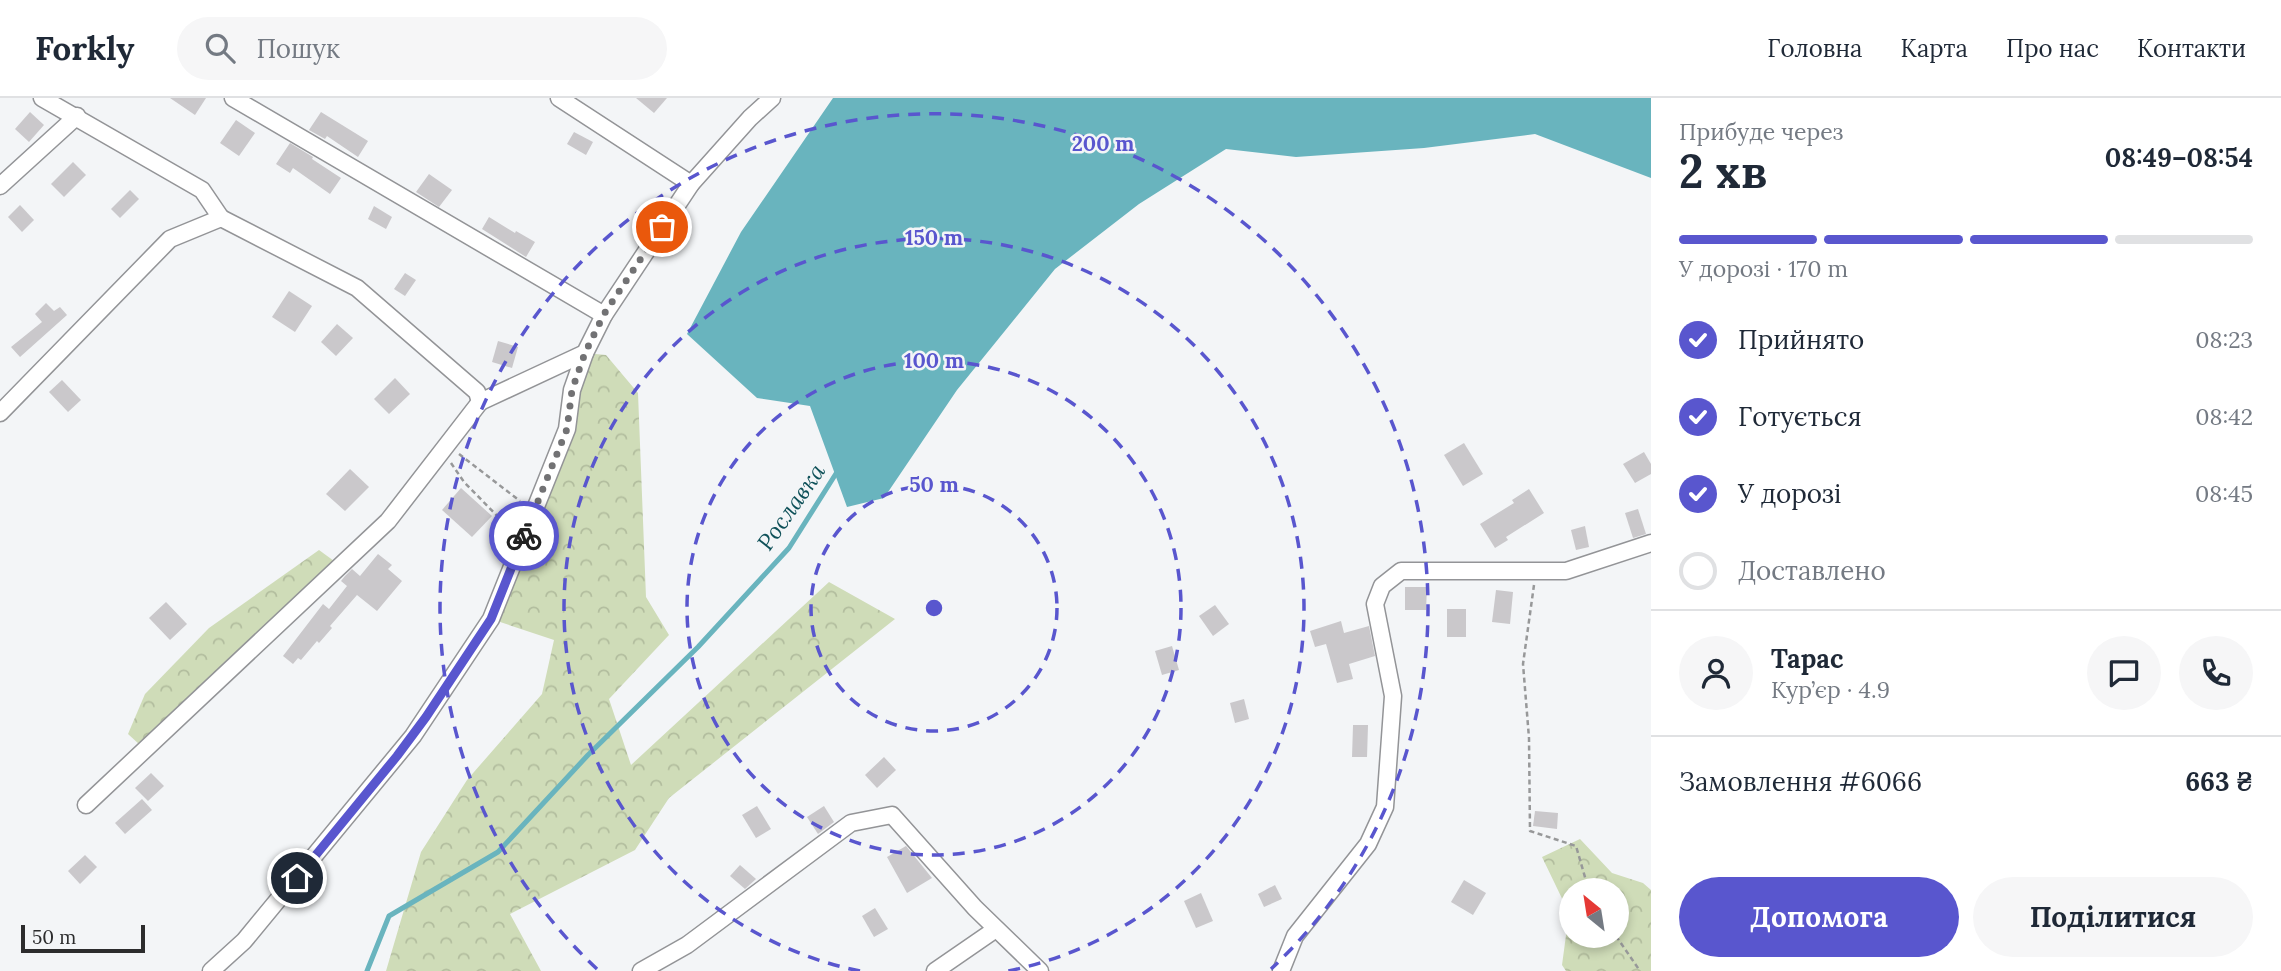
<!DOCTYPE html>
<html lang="uk">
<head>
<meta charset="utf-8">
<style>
  body { margin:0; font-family:Lora,serif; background:#f6f6f7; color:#1f2937; height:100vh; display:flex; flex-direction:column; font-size:26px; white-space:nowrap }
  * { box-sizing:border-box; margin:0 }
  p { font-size:23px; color:#747a83 }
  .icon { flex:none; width:38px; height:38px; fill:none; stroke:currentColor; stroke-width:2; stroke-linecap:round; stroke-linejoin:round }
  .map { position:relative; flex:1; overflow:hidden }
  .panel { display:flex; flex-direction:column; background:#fff; width:630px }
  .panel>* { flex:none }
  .needle { width:46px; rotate:330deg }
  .controls { position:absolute; left:1559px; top:780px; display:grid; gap:14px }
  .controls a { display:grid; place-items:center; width:70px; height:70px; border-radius:50%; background:#fff; box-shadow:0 4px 10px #0003; font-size:35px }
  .scale { position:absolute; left:21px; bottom:18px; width:124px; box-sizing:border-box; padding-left:7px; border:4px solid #2c2c2d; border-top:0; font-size:19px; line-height:24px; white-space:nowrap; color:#2c2c2d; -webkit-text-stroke:5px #f3f5f7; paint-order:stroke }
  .pin { position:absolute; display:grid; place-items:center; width:60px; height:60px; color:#fff; margin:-30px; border:4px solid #fff; border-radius:50%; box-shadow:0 2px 7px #0007 }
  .courier { position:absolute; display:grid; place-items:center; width:70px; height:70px; margin:-35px; border:5px solid #5956ce; border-radius:50%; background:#fff; color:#222; box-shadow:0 2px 9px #0007 }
  .summary em { font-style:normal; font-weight:700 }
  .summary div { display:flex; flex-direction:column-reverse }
  .summary { display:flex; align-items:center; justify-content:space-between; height:119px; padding:0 28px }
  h1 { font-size:46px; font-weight:700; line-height:52px }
  .bar { display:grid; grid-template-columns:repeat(4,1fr); gap:10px 7px; align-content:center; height:84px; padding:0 28px }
  .bar i { height:9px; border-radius:5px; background:#e0e1e3 }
  .bar .current { background:#5956ce }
  .bar p { grid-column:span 4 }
  .line { display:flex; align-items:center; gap:18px; padding:0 28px; border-top:2px solid #e0e1e3 }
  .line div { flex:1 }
  .round { display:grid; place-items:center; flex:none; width:74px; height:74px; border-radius:37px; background:#f6f6f7 }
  ol { padding:0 28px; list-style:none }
  li { display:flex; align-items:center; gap:21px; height:77px }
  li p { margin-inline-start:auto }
  li .icon { padding:7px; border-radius:50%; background:#5956ce; color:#fff; stroke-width:4 }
  li:last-child { color:#747a83 }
  li i { width:38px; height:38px; border:4px solid #e0e1e3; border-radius:50% }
  .button { display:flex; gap:14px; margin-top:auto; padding:14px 28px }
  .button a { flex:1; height:80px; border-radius:42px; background:#5956ce; color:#fff; font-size:28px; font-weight:700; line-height:80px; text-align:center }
  .button a+a { background:#f6f6f7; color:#1f2937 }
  header { display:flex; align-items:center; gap:42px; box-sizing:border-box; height:98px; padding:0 35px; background:#fff; border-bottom:2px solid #e0e1e3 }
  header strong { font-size:33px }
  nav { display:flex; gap:38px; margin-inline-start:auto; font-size:24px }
  .search { width:490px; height:63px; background:#f6f6f7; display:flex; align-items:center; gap:18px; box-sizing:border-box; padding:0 24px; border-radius:38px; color:#747a83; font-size:26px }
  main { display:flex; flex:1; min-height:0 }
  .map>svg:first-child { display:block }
  .forest { fill:url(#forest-crowns); fill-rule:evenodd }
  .water { fill:#69b4be }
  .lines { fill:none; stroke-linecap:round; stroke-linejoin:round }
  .stream { stroke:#69b4be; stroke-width:5 }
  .building { fill:#cac8cb }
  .minor-casing { stroke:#939497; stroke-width:19 }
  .path { stroke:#979899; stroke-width:2.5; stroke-dasharray:5 3.5; stroke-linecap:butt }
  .minor { stroke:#fff; stroke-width:16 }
  .done { stroke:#727274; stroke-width:7; stroke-dasharray:0 12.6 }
  .route { stroke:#5956ce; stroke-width:9 }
  .ring { fill:none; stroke:#5956ce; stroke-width:3.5; stroke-dasharray:12 9 }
  .labels { text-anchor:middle; stroke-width:5; stroke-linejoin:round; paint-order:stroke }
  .water-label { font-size:23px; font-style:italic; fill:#0f5159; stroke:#f3f5f7 }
  .centre { fill:#5956ce; stroke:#f3f5f7; stroke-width:3.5 }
  .ring-label { font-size:21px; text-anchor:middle; font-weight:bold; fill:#5956ce; stroke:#f3f5f7; stroke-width:5; stroke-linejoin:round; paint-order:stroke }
</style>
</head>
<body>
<header>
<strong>Forkly</strong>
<div class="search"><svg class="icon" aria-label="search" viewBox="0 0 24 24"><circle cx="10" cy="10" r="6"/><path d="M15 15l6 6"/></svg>Пошук</div>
<nav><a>Головна</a><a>Карта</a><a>Про нас</a><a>Контакти</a></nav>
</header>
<main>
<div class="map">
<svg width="1651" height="873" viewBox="0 0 1651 873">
  <defs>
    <pattern id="forest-crowns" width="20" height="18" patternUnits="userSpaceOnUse" patternTransform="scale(1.75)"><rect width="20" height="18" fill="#cfdcb8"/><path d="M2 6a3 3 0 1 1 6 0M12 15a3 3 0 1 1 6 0" fill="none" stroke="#b2bd9e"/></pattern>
  </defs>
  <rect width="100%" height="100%" fill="#f3f5f7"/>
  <g class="forest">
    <polygon points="585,255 606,257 638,295 646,499 669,537 609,601 631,667 829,484 895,521 669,700 635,752 510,816 541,873 386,873 421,754 467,682 542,596 554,542 491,521 567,331"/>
    <polygon points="319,452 334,463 140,647 128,636 145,596 209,530"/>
    <path d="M1580 741 1612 775 1643 785 1651 792V873H1566L1562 867 1569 815 1542 759ZM1572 793H1617V838H1572Z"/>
  </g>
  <polygon class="water" points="833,0 1651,0 1651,80 1535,36 1424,50 1296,59 1226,51 1139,106 1055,171 957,292 884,400 847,409 810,308 757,300 687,236 741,134"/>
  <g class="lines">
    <polyline class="stream" points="367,873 389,818 498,754 588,657 698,549 789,450 837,374"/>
  </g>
  <g class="building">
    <polygon points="170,0 206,0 195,17"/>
    <polygon points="636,0 667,0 654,15"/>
    <polygon points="30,14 44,27 29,44 15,31"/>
    <polygon points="321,14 368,43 358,59 327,38 325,41 309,32"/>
    <polygon points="236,22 255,35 239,58 220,45"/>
    <polygon points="574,34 593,44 586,57 567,46"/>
    <polygon points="290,45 313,59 312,61 341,80 330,96 293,70 290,75 276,66"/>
    <polygon points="73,64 86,77 64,99 51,86"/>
    <polygon points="429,76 452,92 439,109 416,94"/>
    <polygon points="130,92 139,101 120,120 111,111"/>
    <polygon points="20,107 34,122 22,134 8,119"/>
    <polygon points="374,108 392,119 386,131 368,121"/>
    <polygon points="489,119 515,135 516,133 535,144 526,159 482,131"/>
    <polygon points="405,175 416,182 405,198 394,191"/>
    <polygon points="289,193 312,208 295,234 272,219"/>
    <polygon points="46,205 54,213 60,209 67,217 20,259 11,249 42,224 35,216"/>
    <polygon points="337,226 353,240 336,258 321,244"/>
    <polygon points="498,243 518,249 512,270 492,264"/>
    <polygon points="395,280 410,296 389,316 374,301"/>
    <polygon points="62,282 81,302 68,314 49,294"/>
    <polygon points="1464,345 1483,376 1463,388 1444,357"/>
    <polygon points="1644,354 1651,366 1651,376 1635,385 1623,366"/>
    <polygon points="350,371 369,389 345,413 326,396"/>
    <polygon points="461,390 492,418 472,439 442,412"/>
    <polygon points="1529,391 1544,415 1506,439 1508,442 1495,450 1480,426 1514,405 1512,402"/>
    <polygon points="1638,411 1646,436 1633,440 1625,415"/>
    <polygon points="1585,428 1589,449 1576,452 1571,432"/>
    <polygon points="378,456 392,467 388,471 402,483 377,513 357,497 330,528 332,530 319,545 317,543 301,562 298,560 293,566 283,558 323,506 329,511 347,488 341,483 345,478 352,471 360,478"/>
    <polygon points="1405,489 1427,489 1426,512 1405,512"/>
    <polygon points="1496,492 1513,494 1510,526 1492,524"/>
    <polygon points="166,504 187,526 170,542 149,520"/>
    <polygon points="1215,507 1229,526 1213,538 1199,518"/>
    <rect x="1447" y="511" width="19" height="28"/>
    <polygon points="1341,523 1344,535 1369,528 1375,558 1349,566 1353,581 1337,585 1326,546 1315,549 1310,533"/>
    <polygon points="1172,548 1179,572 1162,577 1155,553"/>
    <polygon points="1244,601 1249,621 1235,625 1230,605"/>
    <polygon points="1353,627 1368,627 1367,659 1352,659"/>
    <polygon points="884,659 896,672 877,690 865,677"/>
    <polygon points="151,675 164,688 148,703 135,690"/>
    <polygon points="142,701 152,712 125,736 115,725"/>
    <polygon points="757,708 771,731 756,740 742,717"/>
    <polygon points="824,708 834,724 818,736 807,719"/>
    <polygon points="1535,713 1558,715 1557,731 1533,728"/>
    <polygon points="906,748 932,780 907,795 887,759"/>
    <polygon points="85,757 97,769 80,786 68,773"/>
    <polygon points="740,767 756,781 745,791 730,778"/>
    <polygon points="1464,782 1486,795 1473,817 1451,804"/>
    <polygon points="1275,787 1282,801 1264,809 1258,796"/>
    <polygon points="1201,795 1213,823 1196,830 1184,803"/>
    <polygon points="875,810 888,831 874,839 862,818"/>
  </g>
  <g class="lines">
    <g class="minor-casing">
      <g id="minor">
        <polyline points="42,0 202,92 221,120"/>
        <polyline points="233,0 604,217"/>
        <polyline points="559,0 691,86"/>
        <polyline points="0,88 77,18"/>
        <polyline points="0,315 170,141 221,120 357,190 477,294 480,304 585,255 604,217 691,86 750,20 772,0"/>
        <polyline points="86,707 388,423 480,304"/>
        <polyline points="211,873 244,843 413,638 491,521 567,331 572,292 585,255"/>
        <polyline points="641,873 687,847 851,725 892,717 975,810 1040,873"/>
        <polyline points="935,873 996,831"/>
        <polyline points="1281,873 1295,838 1368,746 1385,709 1393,598 1375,506 1382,488 1401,473 1566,473 1651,445"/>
      </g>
    </g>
    <g class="path">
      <polyline points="459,356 520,403"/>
      <polyline points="451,365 464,384 509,430"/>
      <polyline points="1534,487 1523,566 1529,640 1530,733 1576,748 1589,793"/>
      <polyline points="1616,838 1640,873"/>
    </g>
    <use href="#minor" class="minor"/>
  </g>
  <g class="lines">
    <polyline class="done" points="524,438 567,331 572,292 585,255 604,216 662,129"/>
    <polyline class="route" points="297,780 397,658 426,619 491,521 524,438"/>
  </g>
  <g class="ring">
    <circle cx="934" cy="510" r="123"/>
    <circle cx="934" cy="510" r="247"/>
    <path d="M860 873A370 370 0 1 1 1008 873"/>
    <path d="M597 871A494 494 0 1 1 1271 871"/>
  </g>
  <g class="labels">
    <g class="water-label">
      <text transform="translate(791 409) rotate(-55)" y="8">Рославка</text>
    </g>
  </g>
  <circle cx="934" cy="510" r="10" class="centre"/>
  <g class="ring-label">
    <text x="1103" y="53">200 m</text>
    <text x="934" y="147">150 m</text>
    <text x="934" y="270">100 m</text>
    <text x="934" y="394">50 m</text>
  </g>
</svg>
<div class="controls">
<a><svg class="needle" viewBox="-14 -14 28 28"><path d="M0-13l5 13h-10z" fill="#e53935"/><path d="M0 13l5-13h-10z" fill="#747a83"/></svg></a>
</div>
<div class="scale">50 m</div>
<div class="pin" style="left:662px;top:129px;background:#ea580c"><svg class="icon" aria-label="bag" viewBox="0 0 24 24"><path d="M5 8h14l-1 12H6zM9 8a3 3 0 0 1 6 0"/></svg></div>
<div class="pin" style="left:297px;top:780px;background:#1f2937"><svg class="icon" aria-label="home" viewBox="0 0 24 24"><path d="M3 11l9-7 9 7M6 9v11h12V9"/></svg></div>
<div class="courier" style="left:524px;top:438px"><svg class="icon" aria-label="bike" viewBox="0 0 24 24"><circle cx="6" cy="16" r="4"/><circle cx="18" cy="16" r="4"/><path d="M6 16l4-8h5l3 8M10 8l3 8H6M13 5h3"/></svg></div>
</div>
<section class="panel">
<div class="summary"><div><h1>2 хв</h1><p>Прибуде через</p></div><em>08:49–08:54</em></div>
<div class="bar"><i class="current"></i><i class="current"></i><i class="current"></i><i></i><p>У дорозі · 170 m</p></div>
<ol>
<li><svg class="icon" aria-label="check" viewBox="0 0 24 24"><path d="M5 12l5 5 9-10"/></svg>Прийнято<p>08:23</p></li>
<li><svg class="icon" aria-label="check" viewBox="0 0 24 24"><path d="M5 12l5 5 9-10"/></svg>Готується<p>08:42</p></li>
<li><svg class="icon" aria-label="check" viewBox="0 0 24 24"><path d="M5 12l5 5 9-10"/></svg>У дорозі<p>08:45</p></li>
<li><i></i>Доставлено</li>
</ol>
<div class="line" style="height:126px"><a class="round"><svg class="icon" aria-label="person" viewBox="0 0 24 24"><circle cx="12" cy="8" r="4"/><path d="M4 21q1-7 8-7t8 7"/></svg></a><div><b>Тарас</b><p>Кур’єр · 4.9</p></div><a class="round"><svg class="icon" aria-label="chat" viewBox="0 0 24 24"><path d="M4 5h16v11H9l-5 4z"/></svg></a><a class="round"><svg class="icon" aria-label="phone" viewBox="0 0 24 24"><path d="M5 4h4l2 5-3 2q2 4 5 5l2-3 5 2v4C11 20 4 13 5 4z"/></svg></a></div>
<div class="line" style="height:91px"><div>Замовлення #6066</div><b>663 ₴</b></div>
<div class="button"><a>Допомога</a><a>Поділитися</a></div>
</section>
</main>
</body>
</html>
